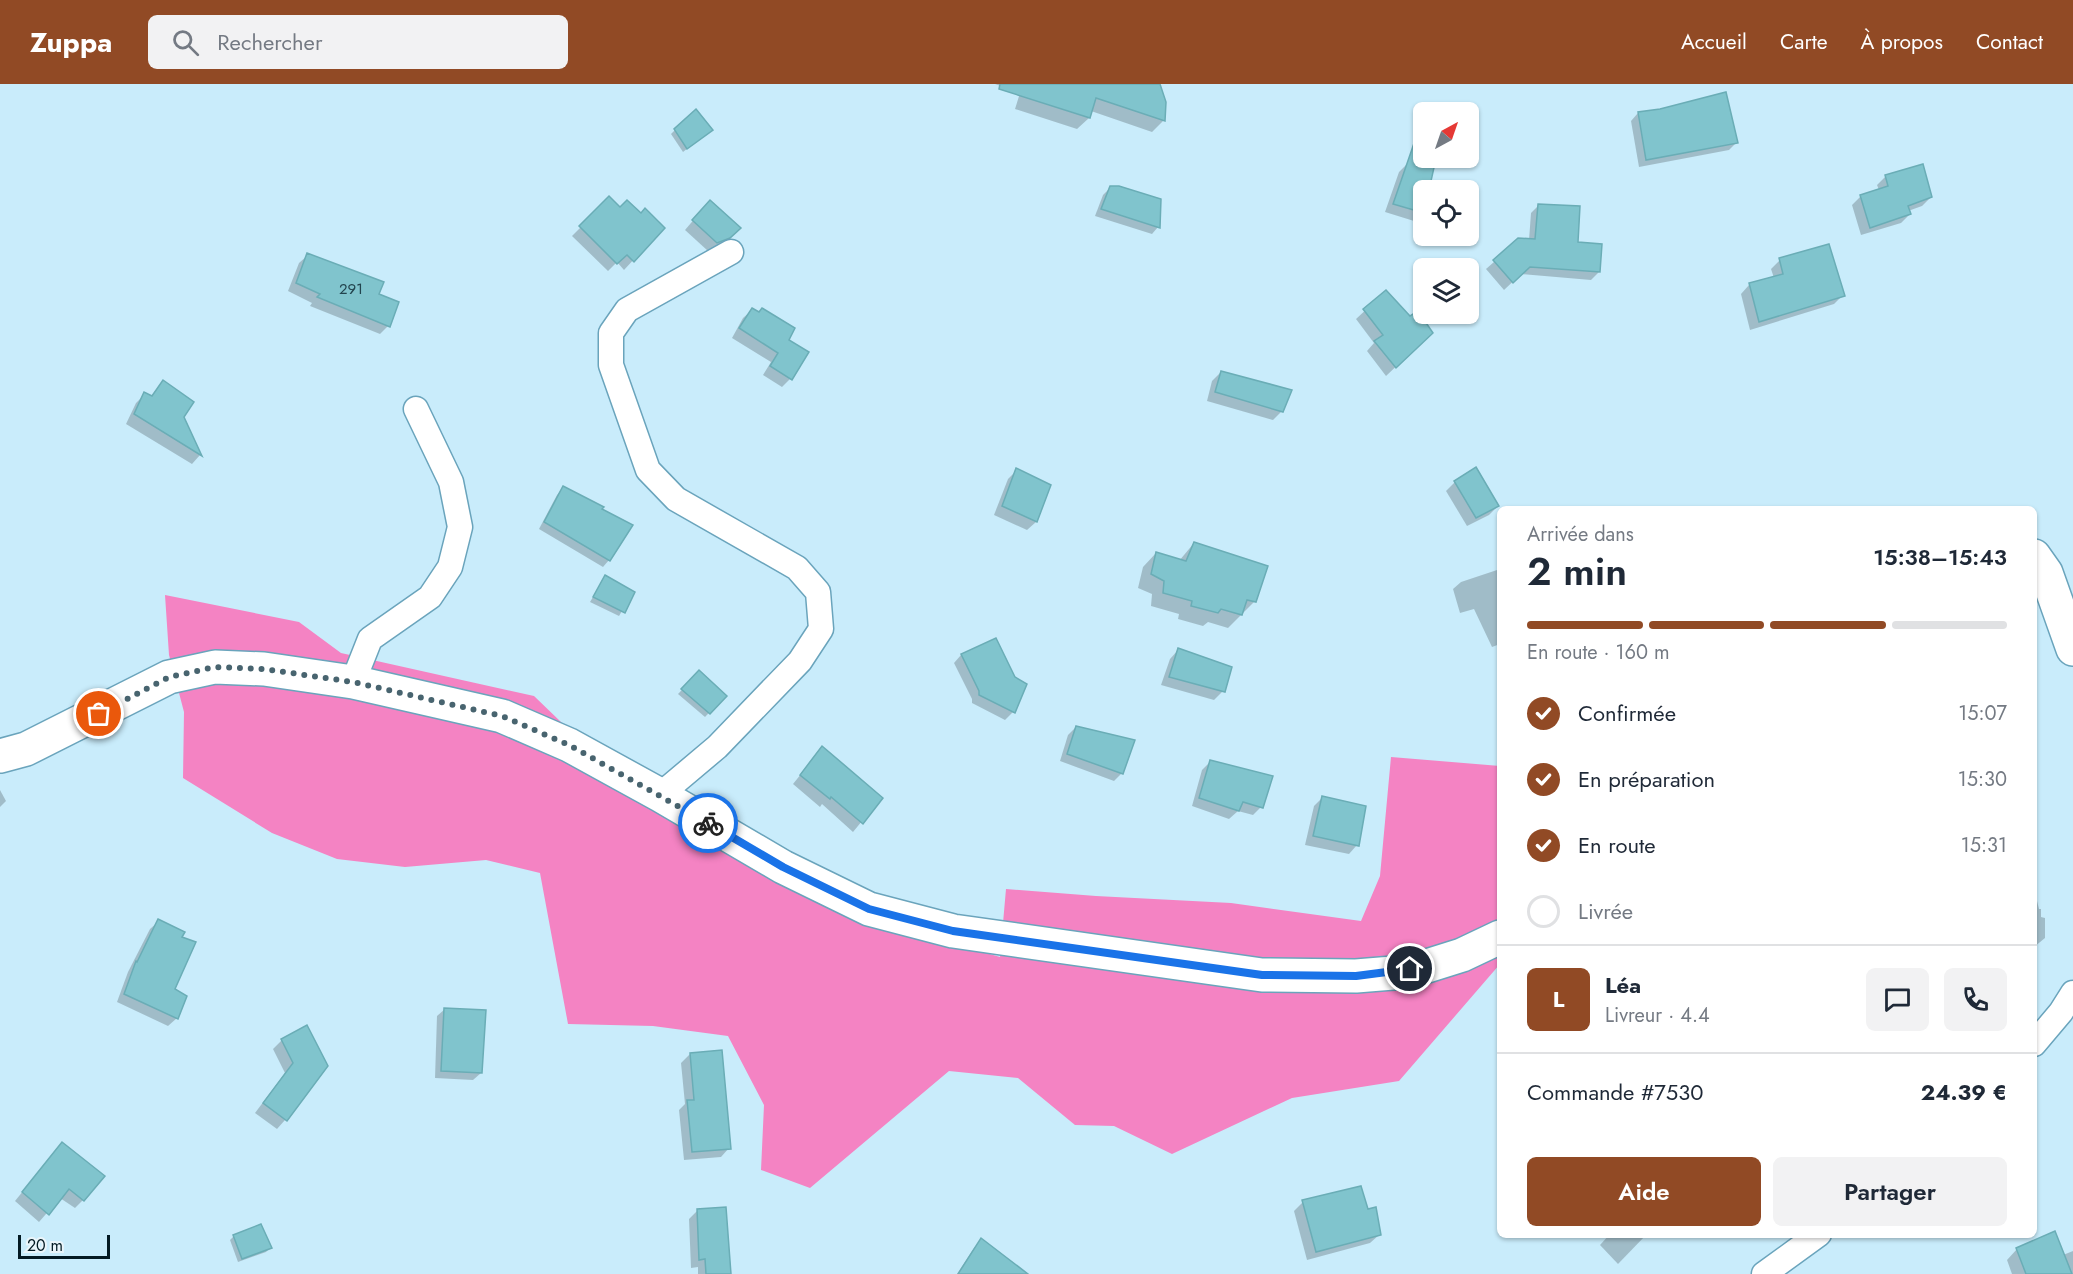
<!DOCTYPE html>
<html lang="fr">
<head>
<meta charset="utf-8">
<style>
  body { margin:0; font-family:Jost,sans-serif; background:#f2f2f3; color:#1f2937; height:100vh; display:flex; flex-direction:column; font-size:22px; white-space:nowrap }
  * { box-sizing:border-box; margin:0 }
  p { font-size:20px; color:#747a83 }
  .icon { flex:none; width:33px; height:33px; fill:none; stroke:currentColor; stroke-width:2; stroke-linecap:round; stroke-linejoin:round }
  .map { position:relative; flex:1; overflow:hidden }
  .drawer { position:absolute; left:1497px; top:422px; width:540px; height:732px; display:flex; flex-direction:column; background:#fff; border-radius:9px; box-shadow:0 2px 4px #0004 }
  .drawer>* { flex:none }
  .needle { width:39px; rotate:40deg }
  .controls { position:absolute; left:1413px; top:18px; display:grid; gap:12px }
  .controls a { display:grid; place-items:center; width:66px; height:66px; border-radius:9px; background:#fff; box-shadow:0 2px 4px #0004; font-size:30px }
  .scale { position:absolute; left:18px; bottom:15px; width:92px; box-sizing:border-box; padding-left:6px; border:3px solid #031a23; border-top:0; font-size:16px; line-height:21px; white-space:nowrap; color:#031a23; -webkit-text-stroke:4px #eaf5fa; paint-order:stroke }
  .pin { position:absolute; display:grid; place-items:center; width:51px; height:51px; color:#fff; margin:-26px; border:3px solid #fff; border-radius:50%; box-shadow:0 2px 6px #0007 }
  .courier { position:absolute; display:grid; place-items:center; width:60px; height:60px; margin:-30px; border:4px solid #1a73e8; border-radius:50%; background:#fff; color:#222; box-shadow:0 2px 8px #0007 }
  .summary em { font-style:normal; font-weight:600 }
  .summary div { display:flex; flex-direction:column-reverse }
  .summary { display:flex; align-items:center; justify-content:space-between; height:102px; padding:0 30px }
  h1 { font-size:39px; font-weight:600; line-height:45px }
  .bar { display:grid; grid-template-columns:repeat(4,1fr); gap:9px 6px; align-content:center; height:72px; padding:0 30px }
  .bar i { height:8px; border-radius:4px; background:#e0e1e3 }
  .bar .on { background:#914a25 }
  .bar p { grid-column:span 4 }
  .line { display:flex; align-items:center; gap:15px; padding:0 30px; border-top:2px solid #e0e1e3 }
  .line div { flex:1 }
  .round { display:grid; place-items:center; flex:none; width:63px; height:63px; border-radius:9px; background:#f2f2f3 }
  ol { padding:0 30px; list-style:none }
  li { display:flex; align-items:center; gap:18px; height:66px }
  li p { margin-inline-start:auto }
  li .icon { padding:6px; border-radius:50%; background:#914a25; color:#fff; stroke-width:4 }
  li:last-child { color:#747a83 }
  li i { width:33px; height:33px; border:3px solid #e0e1e3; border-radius:50% }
  .action { display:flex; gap:12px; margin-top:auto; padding:12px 30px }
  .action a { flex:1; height:69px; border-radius:9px; background:#914a25; color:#fff; font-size:24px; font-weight:600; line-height:69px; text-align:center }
  .action a+a { background:#f2f2f3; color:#1f2937 }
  header { display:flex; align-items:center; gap:36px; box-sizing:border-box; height:84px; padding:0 30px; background:#914a25; color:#fff }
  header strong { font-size:28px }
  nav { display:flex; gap:33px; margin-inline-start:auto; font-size:21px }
  .search { width:420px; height:54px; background:#f2f2f3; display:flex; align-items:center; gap:15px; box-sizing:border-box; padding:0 21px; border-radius:9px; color:#747a83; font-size:22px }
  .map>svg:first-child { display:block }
  .forest { fill:#f483c3 }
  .shadow { fill:#0003 }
  .building { fill:#80c4cd; stroke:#6aadb6; stroke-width:1.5 }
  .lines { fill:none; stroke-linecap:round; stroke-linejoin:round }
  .street-casing { stroke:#6aa4bc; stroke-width:27 }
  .secondary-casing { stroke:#6aa4bc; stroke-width:36 }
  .street { stroke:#fff; stroke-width:24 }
  .secondary { stroke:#fff; stroke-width:33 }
  .done { stroke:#48646f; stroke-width:6; stroke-dasharray:0 10.8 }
  .route { stroke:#1a73e8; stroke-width:8 }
  .labels { text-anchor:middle; stroke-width:4.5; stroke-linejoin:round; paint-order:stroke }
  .number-label { font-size:15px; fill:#22444e }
</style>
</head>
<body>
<header>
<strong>Zuppa</strong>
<div class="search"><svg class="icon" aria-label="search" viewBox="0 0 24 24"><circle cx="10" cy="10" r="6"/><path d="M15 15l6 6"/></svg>Rechercher</div>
<nav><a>Accueil</a><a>Carte</a><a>À propos</a><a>Contact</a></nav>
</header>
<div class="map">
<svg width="2073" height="1190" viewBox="0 0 2073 1190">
  <rect width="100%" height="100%" fill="#c9ecfb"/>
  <polygon class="forest" points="165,511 299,538 341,569 534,612 643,717 901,844 1000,873 1006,805 1096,812 1231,819 1361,837 1380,792 1391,673 1500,682 1500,880 1399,997 1292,1014 1172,1070 1114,1042 1075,1041 1018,994 949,987 810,1104 761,1086 764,1021 728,952 653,942 568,940 540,789 486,776 405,783 337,775 272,749 183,694 184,628 169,571"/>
  <g class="shadow">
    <polygon points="995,0 1158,0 1164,18 1163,37 1152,48 1091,27 1089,34 1077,45 1015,25 1020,9"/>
    <polygon points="1638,29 1736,59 1729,66 1639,83 1631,37"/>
    <polygon points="675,46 707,49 683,68 671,50"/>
    <polygon points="1408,79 1434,101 1432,106 1424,106 1424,128 1414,137 1385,128 1399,88"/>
    <polygon points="1886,92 1931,113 1922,122 1908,127 1910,130 1901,139 1861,151 1852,121 1861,112 1879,106 1877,101"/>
    <polygon points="1110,104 1158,143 1152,150 1095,132 1103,111"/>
    <polygon points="609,115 620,125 640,131 663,144 624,186 617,178 608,187 572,152"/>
    <polygon points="1539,121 1576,160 1599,188 1591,196 1521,190 1504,206 1486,185 1519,156 1529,156 1531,129"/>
    <polygon points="702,126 739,144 720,162 708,167 685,146"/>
    <polygon points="308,171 377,211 388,242 380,250 310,222 312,219 288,207 299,179"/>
    <polygon points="1780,176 1843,211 1834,220 1750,246 1741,210 1749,201 1774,194 1771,185"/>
    <polygon points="1385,208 1423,257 1386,292 1367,267 1374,259 1356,235"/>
    <polygon points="752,226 786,256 790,295 782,303 763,291 771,278 732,254 743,234"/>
    <polygon points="1221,288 1282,327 1273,336 1207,317 1212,297"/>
    <polygon points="163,298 182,333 200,371 192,380 126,340 136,319 145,310 150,313"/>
    <polygon points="1017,386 1049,402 1036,438 1027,446 994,431 1008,395"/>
    <polygon points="1455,398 1498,422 1489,431 1467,442 1446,407"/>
    <polygon points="563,404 609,476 603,483 539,445 557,411"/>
    <polygon points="1194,459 1255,517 1228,544 1208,538 1203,542 1178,535 1179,530 1151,522 1152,510 1138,504 1143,483 1156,469 1179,477"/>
    <polygon points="1500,485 1500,560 1492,563 1474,525 1460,529 1453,505 1461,498"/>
    <polygon points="605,493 633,509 619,532 590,518"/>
    <polygon points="1178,566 1223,607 1214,616 1161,601 1170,575"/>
    <polygon points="961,571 1013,628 1005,636 972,619 972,615 954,579"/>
    <polygon points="699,588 725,612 705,633 678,610"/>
    <polygon points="1076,643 1122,689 1114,697 1060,677 1068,651"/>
    <polygon points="822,664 881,714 853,748 822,720 820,723 793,700"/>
    <polygon points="1211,677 1261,723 1253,731 1238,727 1229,735 1192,722 1202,686"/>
    <polygon points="0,706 6,717 0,723"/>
    <polygon points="1323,713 1357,761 1349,770 1305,761 1314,722"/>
    <polygon points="2034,817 2037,817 2039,825 2041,825 2041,833 2045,834 2045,854 2034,863"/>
    <polygon points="159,837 173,906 177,934 168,942 117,918 128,888 150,845"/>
    <polygon points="445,925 481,989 473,996 435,994 437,932"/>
    <polygon points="307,943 285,1036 277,1045 255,1029 285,989 273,965 282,956"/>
    <polygon points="690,970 729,1064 721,1073 684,1076 679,1026 685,1020 681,979"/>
    <polygon points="54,1069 83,1116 75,1124 60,1114 39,1138 15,1117"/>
    <polygon points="1303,1118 1367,1126 1379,1151 1370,1159 1307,1176 1294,1127"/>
    <polygon points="698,1126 729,1190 698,1190 698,1183 691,1184 689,1135"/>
    <polygon points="1610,1150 1647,1150 1618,1180 1600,1161"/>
    <polygon points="234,1152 270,1164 266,1168 238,1178 230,1156"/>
    <polygon points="982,1156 1007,1190 957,1190 974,1164"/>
    <polygon points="2017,1165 2063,1171 2073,1167 2073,1190 2012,1190 2007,1176"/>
  </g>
  <g class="building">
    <polygon points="1000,0 1160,0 1166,18 1165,37 1096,14 1090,34 999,5"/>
    <polygon points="1726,8 1738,59 1646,76 1638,28 1660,25"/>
    <polygon points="696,25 713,46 687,65 674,45"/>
    <polygon points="1420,42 1424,43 1424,79 1435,79 1429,106 1424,106 1424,129 1393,120"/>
    <polygon points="1923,80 1932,113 1908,122 1911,130 1870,144 1860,111 1888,102 1885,91"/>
    <polygon points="1110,102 1119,102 1161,115 1160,144 1101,125"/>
    <polygon points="609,112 620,123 627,116 641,129 645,124 665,144 634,178 627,171 617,180 579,142"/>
    <polygon points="710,116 741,144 730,154 717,159 692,136"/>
    <polygon points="1538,120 1580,122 1578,158 1602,160 1600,188 1530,183 1513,199 1493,176 1518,154 1535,155"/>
    <polygon points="1829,160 1845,212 1759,238 1749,199 1783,190 1779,174"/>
    <polygon points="307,169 384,198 379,210 399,218 390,243 317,213 320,210 296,199"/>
    <polygon points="1386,206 1410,232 1418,227 1433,249 1396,284 1374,257 1383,251 1363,225"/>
    <polygon points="752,224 759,228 762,224 795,244 789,256 809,268 792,296 770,282 778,269 739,244"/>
    <polygon points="1221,287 1292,306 1283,328 1215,308"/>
    <polygon points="163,296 194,318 184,333 202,372 134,330 144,308 152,312"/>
    <polygon points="1476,383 1499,422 1476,434 1454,397"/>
    <polygon points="1016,384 1051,401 1037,438 1002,422"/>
    <polygon points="563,402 604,423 602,425 633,441 610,477 544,438"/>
    <polygon points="1194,458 1268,482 1256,518 1247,516 1242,531 1221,525 1218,529 1191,522 1192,517 1163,509 1164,497 1151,490 1156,468 1186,477"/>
    <polygon points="605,491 635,508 625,529 593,513"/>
    <polygon points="996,554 1015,593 1027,600 1015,629 979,611 979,607 961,570"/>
    <polygon points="1178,564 1232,583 1225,608 1169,593"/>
    <polygon points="699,586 727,612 710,630 681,605"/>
    <polygon points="1076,642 1135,656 1123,690 1067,670"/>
    <polygon points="822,662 883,714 863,740 831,713 830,715 800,691"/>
    <polygon points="1210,676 1273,692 1263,724 1243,718 1239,727 1199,714"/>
    <polygon points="1322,712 1366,722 1359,762 1313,752"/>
    <polygon points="158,835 185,848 182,853 196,858 175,905 187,912 178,935 124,910 136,877 137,878"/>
    <polygon points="444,924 486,926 482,989 441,987"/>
    <polygon points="307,941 328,982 287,1037 263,1019 293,979 281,955"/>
    <polygon points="722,966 731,1065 692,1068 687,1016 694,1016 690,969"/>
    <polygon points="62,1058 105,1092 84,1117 69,1105 49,1131 22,1108"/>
    <polygon points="1361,1102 1368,1125 1376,1123 1381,1151 1316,1168 1302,1116"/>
    <polygon points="726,1123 731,1190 706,1190 705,1175 699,1176 697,1125"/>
    <polygon points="261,1140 272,1164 242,1175 233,1151"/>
    <polygon points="2055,1147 2072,1190 2026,1190 2016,1164"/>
    <polygon points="981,1154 1028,1190 958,1190"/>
  </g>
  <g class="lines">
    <g class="street-casing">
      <g id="street">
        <polyline points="353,598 370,555 430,513 450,483 460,443 451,398 416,325"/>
        <polyline points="660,711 717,663 800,577 821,545 818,508 797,484 676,415 648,386 611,281 611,249 627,226 731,168"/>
        <polyline points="2034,960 2061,928 2073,909"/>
        <polyline points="1764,1190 1819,1150"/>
      </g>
    </g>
    <g class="secondary-casing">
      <g id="secondary">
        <polyline points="2034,472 2046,489 2073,565"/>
        <polyline points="0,672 26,665 169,593 215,583 264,585 353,598 502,632 569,661 660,711 783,783 869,825 953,847 1262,891 1356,892 1393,889 1427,882 1462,871 1500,853"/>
      </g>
    </g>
    <use href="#street" class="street"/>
    <use href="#secondary" class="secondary"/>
  </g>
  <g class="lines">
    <polyline class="done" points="99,630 169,593 215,583 264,585 353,598 502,632 569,661 708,739"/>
    <polyline class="route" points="708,739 783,783 869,825 953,847 1262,891 1356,892 1410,885"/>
  </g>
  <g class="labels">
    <g class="number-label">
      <text x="351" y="210">291</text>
    </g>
  </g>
</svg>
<div class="controls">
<a><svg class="needle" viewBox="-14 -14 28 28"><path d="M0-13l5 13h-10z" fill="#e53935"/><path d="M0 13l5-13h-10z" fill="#747a83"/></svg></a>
<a><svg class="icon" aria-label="locate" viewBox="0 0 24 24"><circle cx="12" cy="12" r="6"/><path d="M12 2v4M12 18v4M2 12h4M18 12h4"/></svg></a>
<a><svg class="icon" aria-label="layers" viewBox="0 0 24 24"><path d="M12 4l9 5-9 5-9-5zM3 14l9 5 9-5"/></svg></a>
</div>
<div class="scale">20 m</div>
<div class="pin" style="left:99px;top:630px;background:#ea580c"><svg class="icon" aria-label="bag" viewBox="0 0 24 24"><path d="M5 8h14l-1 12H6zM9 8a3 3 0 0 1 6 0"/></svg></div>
<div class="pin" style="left:1410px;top:885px;background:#1f2937"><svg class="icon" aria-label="home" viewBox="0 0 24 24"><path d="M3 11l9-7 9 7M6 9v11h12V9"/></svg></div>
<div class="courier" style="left:708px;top:739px"><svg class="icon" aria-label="bike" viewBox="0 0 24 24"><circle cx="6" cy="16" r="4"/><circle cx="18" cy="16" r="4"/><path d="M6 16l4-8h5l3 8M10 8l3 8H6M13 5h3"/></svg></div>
<section class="drawer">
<div class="summary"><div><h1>2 min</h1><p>Arrivée dans</p></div><em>15:38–15:43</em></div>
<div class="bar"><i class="on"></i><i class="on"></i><i class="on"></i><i></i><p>En route · 160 m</p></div>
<ol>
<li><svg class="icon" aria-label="check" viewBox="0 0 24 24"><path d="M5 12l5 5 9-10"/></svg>Confirmée<p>15:07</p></li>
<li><svg class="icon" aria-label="check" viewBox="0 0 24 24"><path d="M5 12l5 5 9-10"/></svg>En préparation<p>15:30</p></li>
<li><svg class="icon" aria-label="check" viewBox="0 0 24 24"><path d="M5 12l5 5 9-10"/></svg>En route<p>15:31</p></li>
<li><i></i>Livrée</li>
</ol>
<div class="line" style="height:108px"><b class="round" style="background:#914a25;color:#fff">L</b><div><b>Léa</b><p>Livreur · 4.4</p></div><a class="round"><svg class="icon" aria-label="chat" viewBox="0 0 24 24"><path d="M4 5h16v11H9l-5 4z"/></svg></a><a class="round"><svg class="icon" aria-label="phone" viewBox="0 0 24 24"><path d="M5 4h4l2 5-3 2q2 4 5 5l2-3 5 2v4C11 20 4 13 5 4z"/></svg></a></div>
<div class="line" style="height:78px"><div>Commande #7530</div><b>24.39 €</b></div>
<div class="action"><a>Aide</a><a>Partager</a></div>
</section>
</div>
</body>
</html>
